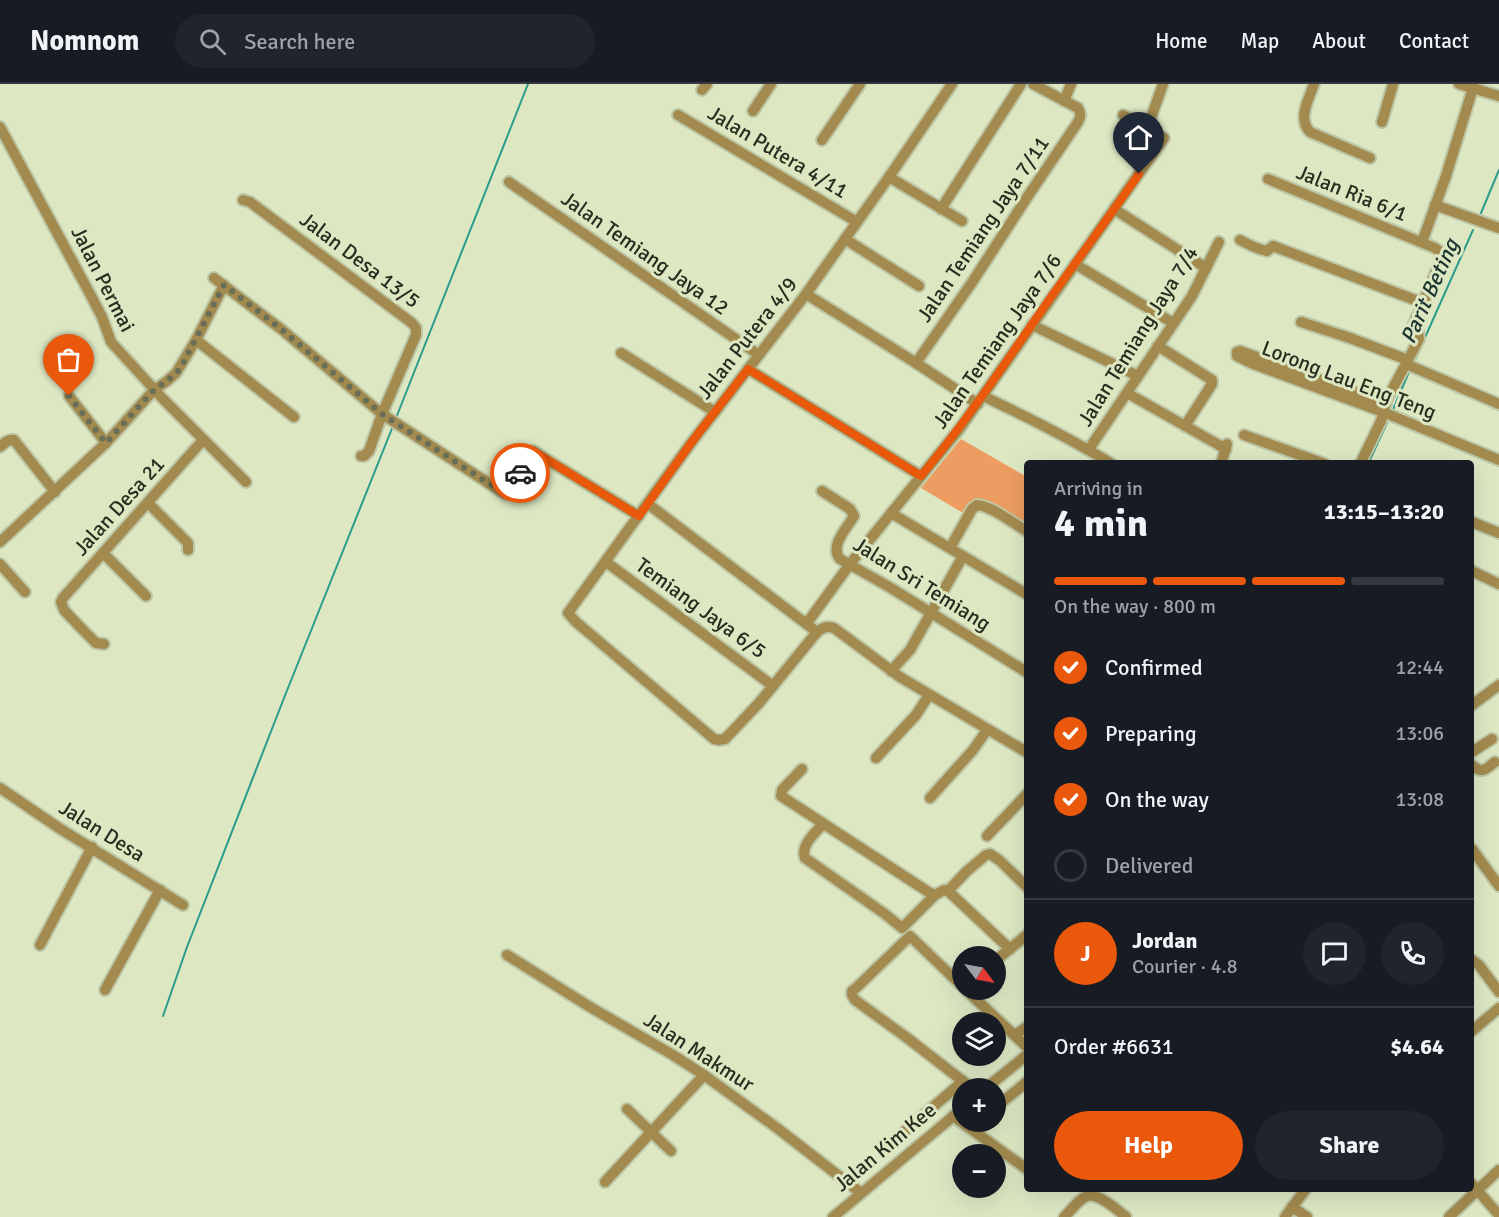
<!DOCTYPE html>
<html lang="en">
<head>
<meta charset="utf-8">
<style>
  body { margin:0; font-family:Signika,sans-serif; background:#20242c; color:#f1f3f6; height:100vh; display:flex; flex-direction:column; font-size:22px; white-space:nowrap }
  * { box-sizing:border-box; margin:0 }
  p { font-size:20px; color:#9ea1a6 }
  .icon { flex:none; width:33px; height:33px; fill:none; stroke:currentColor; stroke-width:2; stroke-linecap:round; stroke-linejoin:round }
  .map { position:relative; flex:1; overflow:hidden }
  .side { position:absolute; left:1024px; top:376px; width:450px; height:732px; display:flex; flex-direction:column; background:#171b24; border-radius:6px; box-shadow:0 6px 24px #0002 }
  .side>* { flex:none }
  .needle { width:39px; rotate:122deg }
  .fabs { position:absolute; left:952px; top:862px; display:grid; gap:12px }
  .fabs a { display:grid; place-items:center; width:54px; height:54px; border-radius:50%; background:#171b24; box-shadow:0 6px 24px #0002; font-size:30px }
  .pin { position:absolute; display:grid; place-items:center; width:51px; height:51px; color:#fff; margin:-62px -26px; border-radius:50% 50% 50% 0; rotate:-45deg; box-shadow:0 0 6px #0007 }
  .pin .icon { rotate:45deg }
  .courier { position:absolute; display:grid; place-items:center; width:60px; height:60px; margin:-30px; border:4px solid #ea580c; border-radius:50%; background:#fff; color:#222; box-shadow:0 2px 8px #0007 }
  .head em { font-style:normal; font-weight:800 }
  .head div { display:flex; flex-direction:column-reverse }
  .head { display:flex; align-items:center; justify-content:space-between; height:102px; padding:0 30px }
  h1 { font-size:39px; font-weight:800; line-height:45px }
  .bar { display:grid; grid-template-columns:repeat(4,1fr); gap:9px 6px; align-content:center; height:72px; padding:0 30px }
  .bar i { height:8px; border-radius:4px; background:#363941 }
  .bar .current { background:#ea580c }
  .bar p { grid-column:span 4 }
  .line { display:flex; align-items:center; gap:15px; padding:0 30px; border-top:2px solid #363941 }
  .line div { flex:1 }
  .round { display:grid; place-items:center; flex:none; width:63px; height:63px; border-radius:32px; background:#20242c }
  ol { padding:0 30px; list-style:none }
  li { display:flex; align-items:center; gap:18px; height:66px }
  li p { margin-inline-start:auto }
  li .icon { padding:6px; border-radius:50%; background:#ea580c; color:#fff; stroke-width:4 }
  li:last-child { color:#9ea1a6 }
  li i { width:33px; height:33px; border:3px solid #363941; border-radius:50% }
  .action { display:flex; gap:12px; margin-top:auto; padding:12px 30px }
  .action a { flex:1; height:69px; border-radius:36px; background:#ea580c; color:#fff; font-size:24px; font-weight:800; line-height:69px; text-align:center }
  .action a+a { background:#20242c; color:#f1f3f6 }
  header { display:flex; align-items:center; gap:36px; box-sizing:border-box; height:84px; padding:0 30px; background:#171b24; border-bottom:2px solid #363941 }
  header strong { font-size:28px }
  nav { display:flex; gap:33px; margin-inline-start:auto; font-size:21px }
  .search { width:420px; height:54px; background:#20242c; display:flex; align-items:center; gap:15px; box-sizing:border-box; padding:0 21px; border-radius:33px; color:#9ea1a6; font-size:22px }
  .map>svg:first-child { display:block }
  .green { fill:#ed9d61 }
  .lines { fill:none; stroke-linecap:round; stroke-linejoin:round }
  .stream { stroke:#2b9c8c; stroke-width:2 }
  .minor-casing { stroke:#bdc6a5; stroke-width:14 }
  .minor { stroke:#a38b4f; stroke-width:10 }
  .done { stroke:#686e58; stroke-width:6; stroke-dasharray:0 10.8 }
  .route { stroke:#ea580c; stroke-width:8 }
  .labels { text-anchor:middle; stroke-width:6; stroke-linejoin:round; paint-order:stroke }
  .street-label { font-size:21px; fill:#292d1f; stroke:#dde8c3 }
  .water-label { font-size:22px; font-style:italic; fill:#1b3430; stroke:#dde8c3 }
</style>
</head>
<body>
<header>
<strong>Nomnom</strong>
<div class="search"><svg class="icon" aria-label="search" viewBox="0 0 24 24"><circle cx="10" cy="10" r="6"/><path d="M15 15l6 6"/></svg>Search here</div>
<nav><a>Home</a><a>Map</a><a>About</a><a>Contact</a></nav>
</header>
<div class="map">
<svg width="1499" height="1133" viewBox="0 0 1499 1133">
  <rect width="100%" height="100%" fill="#dde8c3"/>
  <polygon class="green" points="961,355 1027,393 1027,442 981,415 969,421 963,429 921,404"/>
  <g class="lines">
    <g class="stream">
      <polyline points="1481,129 1499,86"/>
      <polyline points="1423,258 1473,146"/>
      <polyline points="1413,280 1421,263"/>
      <polyline points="1392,328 1409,288"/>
      <polyline points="396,334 528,0"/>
      <polyline points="1368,380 1387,339"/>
      <polyline points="163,932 187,863 284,614 393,342"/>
    </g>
    <g class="minor-casing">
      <g id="minor">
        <path d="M952 0 889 93 806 210 691 359 568 529 576 538 714 655 719 656 725 655 759 619 817 548C823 543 827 542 834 544L900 593 1028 669"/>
        <path d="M1314 0C1309 15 1297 35 1310 48L1370 74"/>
        <polyline points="1459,0 1499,12"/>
        <polyline points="702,6 707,0"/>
        <polyline points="1064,17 1071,0"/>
        <polyline points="753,27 771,0"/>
        <polyline points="678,31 857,138"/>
        <polyline points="1382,38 1393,0"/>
        <polyline points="0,43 90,210 102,233 111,258 162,314 246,398"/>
        <polyline points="1147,45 1163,0"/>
        <polyline points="822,56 860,0"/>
        <polyline points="889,93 962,137"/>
        <path d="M1268 95 1435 164C1440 167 1442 169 1441 176L1412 245"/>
        <polyline points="509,98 759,271"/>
        <polyline points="243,116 250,118 412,239 416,244 416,251 382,330 369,367 364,372 361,372"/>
        <polyline points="1435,121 1499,144"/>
        <polyline points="941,125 1021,0"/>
        <polyline points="1114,125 1206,184"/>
        <polyline points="845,155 919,202"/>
        <path d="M1240 156C1249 161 1257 165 1267 167L1273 162 1423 219"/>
        <polyline points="1422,158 1446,92 1473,4"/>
        <polyline points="1075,180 1173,239"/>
        <polyline points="214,194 281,245 382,330 505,410 533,367 639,432"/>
        <polyline points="806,210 916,279 978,320"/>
        <polyline points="1301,238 1350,254 1408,276 1387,315 1381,337 1360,380"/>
        <polyline points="1032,241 1138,292"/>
        <polyline points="196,256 294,333"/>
        <polyline points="1158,262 1212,296 1212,300 1185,342"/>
        <polyline points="621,269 715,328"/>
        <polyline points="1408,276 1419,255 1416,234"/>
        <path d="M916 279 973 197 1028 112 1078 38C1081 32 1081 29 1078 24L1033 0"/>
        <polyline points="1406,280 1499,320"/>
        <polyline points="748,285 921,392"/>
        <polyline points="1127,309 1226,365"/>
        <polyline points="69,312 106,359"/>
        <path d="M983 312C1027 333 1070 354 1112 380"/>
        <polyline points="1386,319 1240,267 1237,268 1237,272 1251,279 1383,328 1499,376"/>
        <polyline points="1244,351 1325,380"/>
        <path d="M0 363C4 359 8 355 14 356L55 408"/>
        <polyline points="1089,365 1192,212 1219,158"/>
        <polyline points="1221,380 1227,360"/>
        <path d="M822 407 850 425 854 432C847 444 829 462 840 475L891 504 1028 589"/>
        <polyline points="148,419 188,459 188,466"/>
        <polyline points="648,420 817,548"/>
        <polyline points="891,429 1028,511"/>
        <polyline points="1472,438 1499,449"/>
        <polyline points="0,458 106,359 154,306 167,297 176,289 196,256 224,201"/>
        <path d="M950 464 972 425 977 421C992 422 1014 440 1028 448"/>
        <polyline points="103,469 146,512"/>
        <polyline points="606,478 773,602"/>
        <polyline points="0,480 25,508"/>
        <polyline points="1472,487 1499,500"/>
        <polyline points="810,535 850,480 960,344 1164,54 1123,31"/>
        <polyline points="104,560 96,559 82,545 64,526 61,518 63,514 203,356"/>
        <polyline points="891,587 910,566 963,472"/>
        <polyline points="1472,621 1499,601"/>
        <polyline points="1472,668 1492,655"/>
        <polyline points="876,674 916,631 929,611"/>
        <path d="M1472 681C1482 690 1485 686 1495 678"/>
        <polyline points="802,685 782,706 781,712 930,809 935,811 944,806 948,807"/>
        <polyline points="0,704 59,744 183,821"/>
        <polyline points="930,714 973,666 987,646"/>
        <path d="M823 740C815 749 800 762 805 774L885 830 902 844 935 811"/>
        <polyline points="987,752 1028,709"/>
        <polyline points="1472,765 1499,802"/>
        <polyline points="948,807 967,787 986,771 990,770 999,776 1028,804"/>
        <polyline points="948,807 1010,865"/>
        <polyline points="40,861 92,763"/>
        <polyline points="507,871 590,923 673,971 704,991 777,1044 861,1109"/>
        <polyline points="996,876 1028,850"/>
        <polyline points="1472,876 1479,881 1499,908"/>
        <polyline points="963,903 910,852 856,904 852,907 852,911 855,916 910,956 973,1005"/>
        <polyline points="105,906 160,806"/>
        <polyline points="966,906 1028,964"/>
        <polyline points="1472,947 1499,924"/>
        <polyline points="1015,951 1028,942"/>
        <polyline points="985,1005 1028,970"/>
        <polyline points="996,1023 1028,997"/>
        <polyline points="627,1025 671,1067"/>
        <polyline points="953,1032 1028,1086"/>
        <polyline points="904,1048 963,997"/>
        <polyline points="605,1098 704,991"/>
        <polyline points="1472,1100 1499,1131"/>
        <polyline points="1292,1123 1307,1133"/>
        <polyline points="833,1133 963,1024"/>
        <path d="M1064 1133C1071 1127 1077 1117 1085 1113 1096 1106 1117 1126 1126 1133"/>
        <polyline points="1285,1133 1305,1106"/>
        <polyline points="1449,1133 1499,1086"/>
      </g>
    </g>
    <use href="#minor" class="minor"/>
  </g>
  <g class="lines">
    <polyline class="done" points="69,312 106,359 154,306 167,297 180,285 224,201 281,245 382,330 505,410 520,389"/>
    <path class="route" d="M520 389 533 367 639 432 691 359 748 285 921 392C969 334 1010 272 1053 210 1082 170 1111 130 1139 90"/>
  </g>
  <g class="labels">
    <g class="street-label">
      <text transform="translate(778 68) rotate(31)" y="7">Jalan Putera 4/11</text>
      <text transform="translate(1352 109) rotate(22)" y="7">Jalan Ria 6/1</text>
      <text transform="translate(983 145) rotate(-56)" y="7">Jalan Temiang Jaya 7/11</text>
      <text transform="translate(645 169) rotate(35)" y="7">Jalan Temiang Jaya 12</text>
      <text transform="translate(360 176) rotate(37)" y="7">Jalan Desa 13/5</text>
      <text transform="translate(103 195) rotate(63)" y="7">Jalan Permai</text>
      <text transform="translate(1138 252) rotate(-58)" y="7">Jalan Temiang Jaya 7/4</text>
      <text transform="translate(747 254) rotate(-52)" y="7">Jalan Putera 4/9</text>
      <text transform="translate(997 257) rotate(-55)" y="7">Jalan Temiang Jaya 7/6</text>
      <text transform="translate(1349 296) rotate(21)" y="7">Lorong Lau Eng Teng</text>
      <text transform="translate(119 422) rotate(-48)" y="7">Jalan Desa 21</text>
      <text transform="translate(922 500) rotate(32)" y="7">Jalan Sri Temiang</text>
      <text transform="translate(701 524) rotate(36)" y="7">Temiang Jaya 6/5</text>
      <text transform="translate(102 747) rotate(32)" y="7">Jalan Desa</text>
      <text transform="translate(699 968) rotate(33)" y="7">Jalan Makmur</text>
      <text transform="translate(885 1063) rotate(-40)" y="7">Jalan Kim Kee</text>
    </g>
    <g class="water-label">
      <text transform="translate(1429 207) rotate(-66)" y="8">Parit Beting</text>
    </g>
  </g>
</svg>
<div class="fabs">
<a><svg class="needle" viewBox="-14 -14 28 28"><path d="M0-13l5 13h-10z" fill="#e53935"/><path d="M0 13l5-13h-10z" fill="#9ea1a6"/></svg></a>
<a><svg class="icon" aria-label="layers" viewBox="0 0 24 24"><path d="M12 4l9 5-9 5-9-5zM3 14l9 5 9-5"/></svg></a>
<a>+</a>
<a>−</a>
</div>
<div class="pin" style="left:69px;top:312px;background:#ea580c"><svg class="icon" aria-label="bag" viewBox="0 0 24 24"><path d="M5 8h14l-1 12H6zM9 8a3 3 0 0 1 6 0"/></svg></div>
<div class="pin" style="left:1139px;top:90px;background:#1f2937"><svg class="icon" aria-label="home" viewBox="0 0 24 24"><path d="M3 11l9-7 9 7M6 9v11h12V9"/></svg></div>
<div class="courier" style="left:520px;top:389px"><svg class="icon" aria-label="car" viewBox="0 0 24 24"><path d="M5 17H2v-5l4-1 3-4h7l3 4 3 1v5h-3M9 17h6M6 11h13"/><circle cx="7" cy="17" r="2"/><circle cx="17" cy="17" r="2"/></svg></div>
<section class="side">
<div class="head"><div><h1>4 min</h1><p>Arriving in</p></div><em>13:15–13:20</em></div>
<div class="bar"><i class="current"></i><i class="current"></i><i class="current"></i><i></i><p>On the way · 800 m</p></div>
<ol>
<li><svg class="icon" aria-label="check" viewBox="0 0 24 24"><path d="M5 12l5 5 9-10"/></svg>Confirmed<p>12:44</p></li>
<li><svg class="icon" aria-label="check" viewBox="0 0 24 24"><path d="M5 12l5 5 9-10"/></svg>Preparing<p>13:06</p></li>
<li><svg class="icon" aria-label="check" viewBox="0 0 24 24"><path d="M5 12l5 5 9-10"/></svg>On the way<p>13:08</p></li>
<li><i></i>Delivered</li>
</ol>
<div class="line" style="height:108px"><b class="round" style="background:#ea580c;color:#fff">J</b><div><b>Jordan</b><p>Courier · 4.8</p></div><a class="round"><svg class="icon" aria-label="chat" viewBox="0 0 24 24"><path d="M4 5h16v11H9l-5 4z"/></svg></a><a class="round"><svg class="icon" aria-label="phone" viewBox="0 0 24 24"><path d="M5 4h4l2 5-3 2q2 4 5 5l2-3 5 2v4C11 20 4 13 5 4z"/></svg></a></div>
<div class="line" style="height:78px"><div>Order #6631</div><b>$4.64</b></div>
<div class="action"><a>Help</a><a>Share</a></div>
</section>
</div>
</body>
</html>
